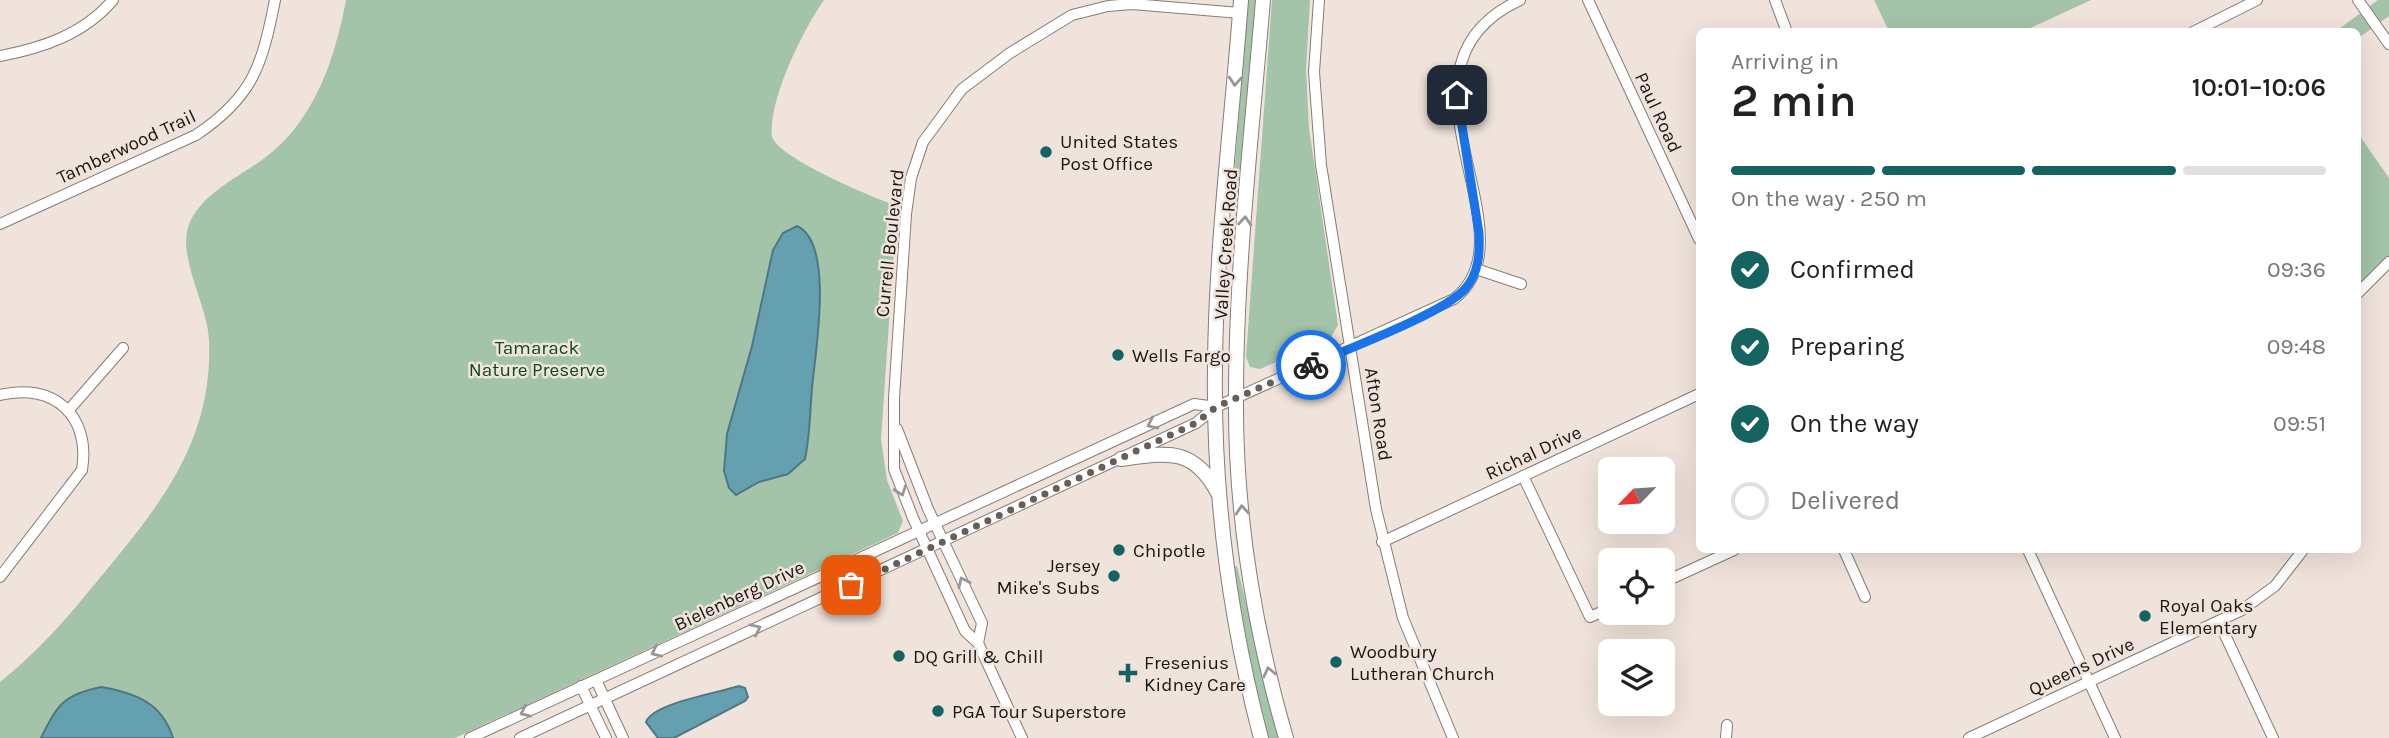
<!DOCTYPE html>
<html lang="en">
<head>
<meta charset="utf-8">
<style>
  body { margin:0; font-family:Karla,sans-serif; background:#f2f2f2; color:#222; height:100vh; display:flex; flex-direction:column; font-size:26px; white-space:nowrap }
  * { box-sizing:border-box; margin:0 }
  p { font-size:23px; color:#767676 }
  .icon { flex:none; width:38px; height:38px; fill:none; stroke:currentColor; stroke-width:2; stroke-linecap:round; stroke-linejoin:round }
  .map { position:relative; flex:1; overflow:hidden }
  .panel { position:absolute; left:1696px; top:28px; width:665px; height:525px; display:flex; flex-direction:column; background:#fff; border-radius:10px; box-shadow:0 7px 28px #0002 }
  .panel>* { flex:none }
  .needle { width:46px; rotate:245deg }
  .fabs { position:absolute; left:1598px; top:457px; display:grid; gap:14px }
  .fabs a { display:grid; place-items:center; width:77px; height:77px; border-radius:10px; background:#fff; box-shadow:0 7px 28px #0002; font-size:35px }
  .pin { position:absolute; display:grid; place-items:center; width:60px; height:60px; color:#fff; margin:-30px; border-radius:14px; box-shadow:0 4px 10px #0006 }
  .courier { position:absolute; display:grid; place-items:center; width:70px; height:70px; margin:-35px; border:5px solid #1a73e8; border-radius:50%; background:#fff; color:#222; box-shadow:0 2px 9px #0007 }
  .overview em { font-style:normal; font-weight:600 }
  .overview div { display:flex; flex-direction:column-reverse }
  .overview { display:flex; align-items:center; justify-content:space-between; height:119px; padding:0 35px }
  h1 { font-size:46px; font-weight:600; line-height:52px }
  .bar { display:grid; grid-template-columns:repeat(4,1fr); gap:10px 7px; align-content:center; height:84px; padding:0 35px }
  .bar i { height:9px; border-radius:5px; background:#e0e0e0 }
  .bar .selected { background:#146360 }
  .bar p { grid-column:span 4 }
  ol { padding:0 35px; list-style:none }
  li { display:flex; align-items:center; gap:21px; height:77px }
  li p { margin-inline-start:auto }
  li .icon { padding:7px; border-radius:50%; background:#146360; color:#fff; stroke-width:4 }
  li:last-child { color:#767676 }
  li i { width:38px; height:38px; border:4px solid #e0e0e0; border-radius:50% }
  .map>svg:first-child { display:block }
  .green { fill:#a3c4a8 }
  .water { fill:#65a0b1; stroke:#4e7782; stroke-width:2 }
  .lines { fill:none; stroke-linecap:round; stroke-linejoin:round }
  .minor-casing { stroke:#877c75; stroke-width:12 }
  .major-casing { stroke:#877c75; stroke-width:16 }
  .minor { stroke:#fff; stroke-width:10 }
  .major { stroke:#fff; stroke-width:14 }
  .oneway { stroke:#989695 }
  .done { stroke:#655e59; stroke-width:7; stroke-dasharray:0 12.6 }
  .route { stroke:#1a73e8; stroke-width:9 }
  .poi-dot { fill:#146360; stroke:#f0e3db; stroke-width:2.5 }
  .labels { text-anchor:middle; stroke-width:5; stroke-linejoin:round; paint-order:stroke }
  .street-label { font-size:19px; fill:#1a1613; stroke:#f0e3db }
  .poi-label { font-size:19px; fill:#1a1613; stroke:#f0e3db; text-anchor:start }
  .park-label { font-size:19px; fill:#094b1e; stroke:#f0e3db }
</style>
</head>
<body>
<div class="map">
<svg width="2389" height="738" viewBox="0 0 2389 738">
  <rect width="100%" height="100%" fill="#f0e3db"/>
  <g class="green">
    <path d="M346 0H824C803 30 768 100 772 137 780 159 872 197 897 206L881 439 887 480 903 521 898 533 455 738H0V682C38 652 68 617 99 579 160 505 213 442 209 340 208 305 175 254 190 222 204 192 241 176 266 157 315 120 335 58 346 0Z"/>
    <polygon points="1248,0 1256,0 1236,251 1235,164"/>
    <polygon points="1272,0 1310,0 1306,69 1309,128 1338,325 1330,339 1260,369 1250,367 1246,357"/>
    <polygon points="1874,0 2091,0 2024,31 1889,31"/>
    <polygon points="2378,0 2389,0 2389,16 2357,39 2357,32 2335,32"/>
    <polygon points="2357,132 2389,178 2389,262 2357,294"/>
    <path d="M1237 566 1279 738H1268C1254 681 1243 625 1234 567Z"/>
  </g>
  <g class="water">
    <path d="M797 226C835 243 815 354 812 388 810 411 810 435 805 459L788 474 759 482 736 495 729 488 724 471 727 434 752 346 773 250 783 233Z"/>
    <path d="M739 686 745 688 748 697 745 701 674 738H658L646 722C653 703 718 693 739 686Z"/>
    <path d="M101 687C136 693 162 703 173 738H41C58 704 63 695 101 687Z"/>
  </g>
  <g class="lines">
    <g class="minor-casing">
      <g id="minor">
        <polyline points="1319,0 1314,72 1321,165 1376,509 1403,618 1453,738"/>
        <polyline points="1588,0 1699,239"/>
        <polyline points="1775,0 1787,32"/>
        <polyline points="2358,0 2389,44"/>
        <polyline points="2193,32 2257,0"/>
        <path d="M0 56C43 48 84 34 113 0"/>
        <path d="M0 224 196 135C254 96 262 65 275 0"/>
        <polyline points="1476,269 1521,284"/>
        <polyline points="2357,294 2389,262"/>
        <path d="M0 395C53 382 91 415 82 470L0 577"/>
        <polyline points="68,411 123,348"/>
        <polyline points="897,429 928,509 982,623 978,643"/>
        <polyline points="1523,476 1590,617 1610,608"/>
        <polyline points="1382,542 1699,394"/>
        <polyline points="1844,550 1865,597"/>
        <polyline points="2028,550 2115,738"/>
        <polyline points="1662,583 1734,550"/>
        <polyline points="2219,622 2273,738"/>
        <polyline points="596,680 623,738"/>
        <polyline points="581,686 606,738"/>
        <polyline points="470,738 1194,404 1216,407"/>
        <path d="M520 738 1196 423 1216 407 1454 299C1539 234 1375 67 1520 0"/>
        <polyline points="1022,738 978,643 965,631 913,518 894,469 894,398 906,214 911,178 923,142 962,89 1010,53 1072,15 1108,6 1132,4 1240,13"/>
        <polyline points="1726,738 1727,725"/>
        <polyline points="1969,738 2242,610 2275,586 2303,550"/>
      </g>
    </g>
    <g class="major-casing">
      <g id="major">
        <path d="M1241 0C1232 121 1216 244 1215 365 1213 491 1229 617 1261 738"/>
        <path d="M1263 0C1252 132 1236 265 1236 397 1235 512 1254 628 1286 738"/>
        <path d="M1121 459C1167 453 1193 446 1218 493"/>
      </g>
    </g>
    <use href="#minor" class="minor"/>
    <use href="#major" class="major"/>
  </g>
  <defs><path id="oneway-chevron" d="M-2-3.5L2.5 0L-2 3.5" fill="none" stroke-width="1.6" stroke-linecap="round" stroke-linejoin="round" transform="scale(1.75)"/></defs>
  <g class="oneway">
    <use href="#oneway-chevron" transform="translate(1235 81) rotate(94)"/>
    <use href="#oneway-chevron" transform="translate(1245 221) rotate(-85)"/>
    <use href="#oneway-chevron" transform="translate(1152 424) rotate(155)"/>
    <use href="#oneway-chevron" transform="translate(901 491) rotate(70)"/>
    <use href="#oneway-chevron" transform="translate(1242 510) rotate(-95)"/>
    <use href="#oneway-chevron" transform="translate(963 582) rotate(-115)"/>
    <use href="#oneway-chevron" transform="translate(756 629) rotate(-25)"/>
    <use href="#oneway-chevron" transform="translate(656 652) rotate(155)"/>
    <use href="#oneway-chevron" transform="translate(1269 672) rotate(-103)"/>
    <use href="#oneway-chevron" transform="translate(525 712) rotate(155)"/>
  </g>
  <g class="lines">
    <polyline class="done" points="851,585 1196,423 1216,407 1311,365"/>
    <path class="route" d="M1311 365C1345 350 1444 313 1465 289 1479 273 1480 253 1479 233L1457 95"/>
  </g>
  <g class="poi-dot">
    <circle cx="1046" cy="152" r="7"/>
    <circle cx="1118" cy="355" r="7"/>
    <circle cx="1119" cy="550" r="7"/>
    <circle cx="1114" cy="576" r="7"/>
    <circle cx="2145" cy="616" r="7"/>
    <circle cx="899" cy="656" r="7"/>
    <circle cx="1336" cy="662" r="7"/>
    <path d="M1124.5 662.5h7v7h7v7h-7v7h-7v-7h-7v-7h7z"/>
    <circle cx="938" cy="711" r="7"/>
  </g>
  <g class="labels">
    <g class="street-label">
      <text transform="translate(1659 112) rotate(65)" y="7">Paul Road</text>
      <text transform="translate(126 146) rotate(-25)" y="7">Tamberwood Trail</text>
      <text transform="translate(889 243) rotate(-84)" y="7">Currell Boulevard</text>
      <text transform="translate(1225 244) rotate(-86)" y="7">Valley Creek Road</text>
      <text transform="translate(1379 414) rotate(81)" y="7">Afton Road</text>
      <text transform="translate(1533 452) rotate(-25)" y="7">Richal Drive</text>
      <text transform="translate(739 595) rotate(-25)" y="7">Bielenberg Drive</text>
      <text transform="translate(2081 666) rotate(-25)" y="7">Queens Drive</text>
    </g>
    <g class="poi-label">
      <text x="1060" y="148">United States<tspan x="1060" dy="22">Post Office</tspan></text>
      <text x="1132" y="362">Wells Fargo</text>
      <text x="1133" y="557">Chipotle</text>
      <text x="1100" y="572" text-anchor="end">Jersey<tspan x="1100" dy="22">Mike's Subs</tspan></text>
      <text x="2159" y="612">Royal Oaks<tspan x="2159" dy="22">Elementary</tspan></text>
      <text x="1350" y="658">Woodbury<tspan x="1350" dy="22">Lutheran Church</tspan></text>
      <text x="913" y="663">DQ Grill &amp; Chill</text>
      <text x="1144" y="669">Fresenius<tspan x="1144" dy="22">Kidney Care</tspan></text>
      <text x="952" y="718">PGA Tour Superstore</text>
    </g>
    <g class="park-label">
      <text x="537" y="354">Tamarack<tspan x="537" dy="22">Nature Preserve</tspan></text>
    </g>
  </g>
</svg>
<div class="fabs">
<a><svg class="needle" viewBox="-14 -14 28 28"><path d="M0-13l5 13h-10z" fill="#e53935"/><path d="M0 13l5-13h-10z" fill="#767676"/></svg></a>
<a><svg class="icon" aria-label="locate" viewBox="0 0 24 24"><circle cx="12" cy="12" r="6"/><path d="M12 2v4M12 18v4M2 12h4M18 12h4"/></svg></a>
<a><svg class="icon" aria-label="layers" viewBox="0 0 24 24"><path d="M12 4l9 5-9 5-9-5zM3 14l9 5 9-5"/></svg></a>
</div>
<div class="pin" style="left:851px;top:585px;background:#ea580c"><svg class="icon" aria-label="bag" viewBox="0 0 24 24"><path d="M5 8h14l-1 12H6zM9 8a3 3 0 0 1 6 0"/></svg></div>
<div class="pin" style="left:1457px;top:95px;background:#1f2937"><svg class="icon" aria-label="home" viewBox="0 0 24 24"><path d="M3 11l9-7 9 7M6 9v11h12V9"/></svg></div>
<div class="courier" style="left:1311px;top:365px"><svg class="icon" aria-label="bike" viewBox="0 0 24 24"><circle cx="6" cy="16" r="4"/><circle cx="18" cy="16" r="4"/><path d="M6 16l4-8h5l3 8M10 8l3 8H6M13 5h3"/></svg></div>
<section class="panel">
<div class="overview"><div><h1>2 min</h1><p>Arriving in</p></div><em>10:01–10:06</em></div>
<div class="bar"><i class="selected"></i><i class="selected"></i><i class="selected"></i><i></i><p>On the way · 250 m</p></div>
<ol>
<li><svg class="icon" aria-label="check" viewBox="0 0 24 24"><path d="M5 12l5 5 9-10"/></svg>Confirmed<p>09:36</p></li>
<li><svg class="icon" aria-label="check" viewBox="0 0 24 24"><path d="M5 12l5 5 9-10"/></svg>Preparing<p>09:48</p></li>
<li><svg class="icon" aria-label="check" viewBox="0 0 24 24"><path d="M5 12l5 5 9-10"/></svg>On the way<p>09:51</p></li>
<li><i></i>Delivered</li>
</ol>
</section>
</div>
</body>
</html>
